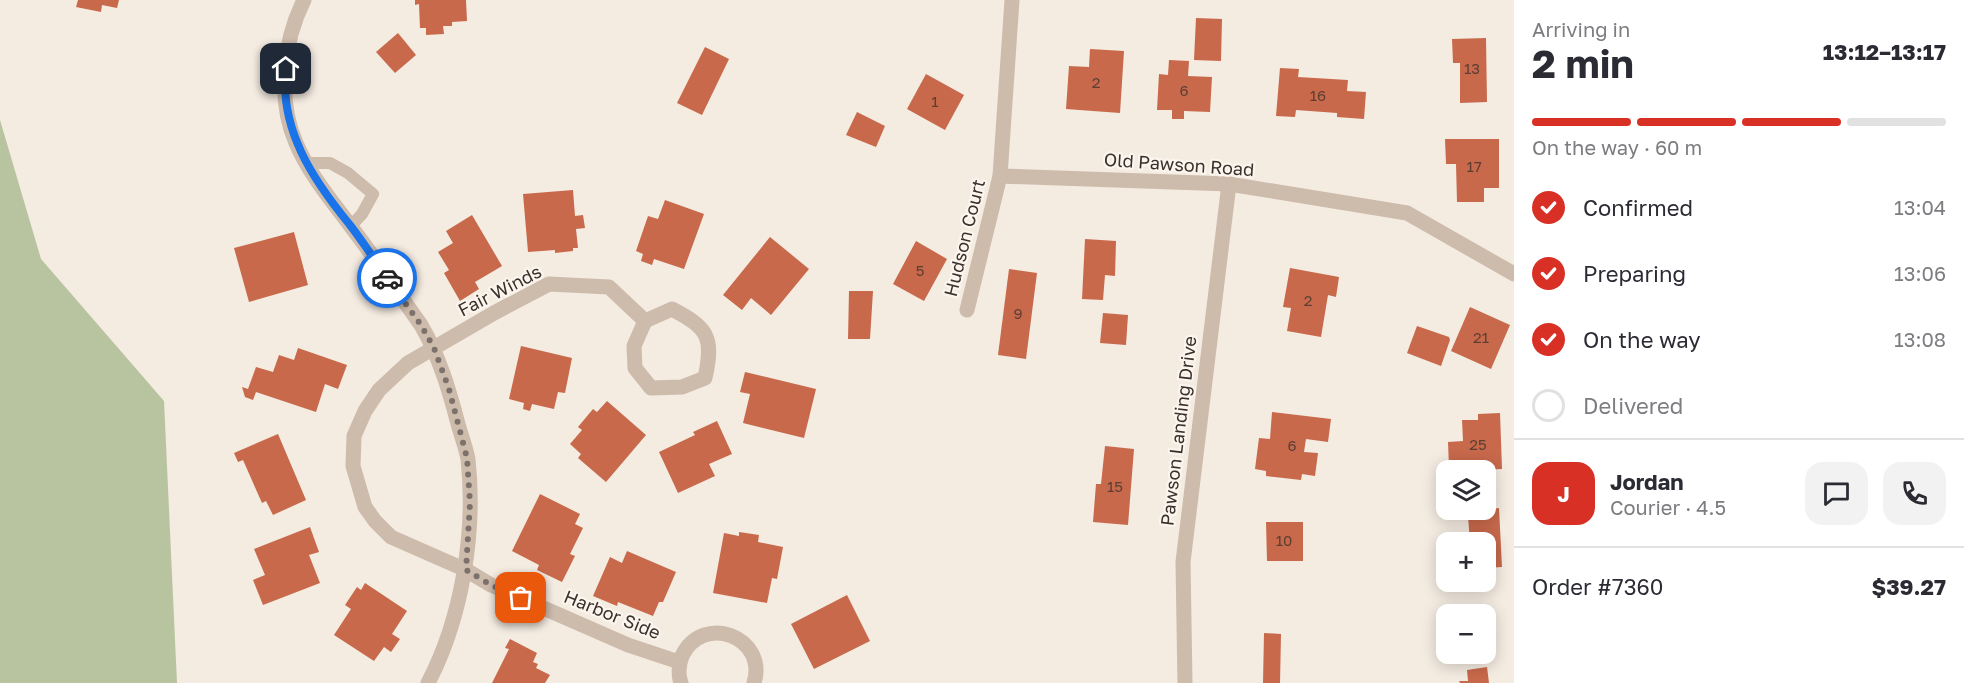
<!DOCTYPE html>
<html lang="en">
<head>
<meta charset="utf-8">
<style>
  body { margin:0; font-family:"Golos Text",sans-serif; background:#f2f2f3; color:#2b2b33; height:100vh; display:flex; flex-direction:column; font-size:22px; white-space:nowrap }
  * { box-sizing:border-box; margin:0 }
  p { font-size:20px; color:#7c7c81 }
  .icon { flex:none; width:33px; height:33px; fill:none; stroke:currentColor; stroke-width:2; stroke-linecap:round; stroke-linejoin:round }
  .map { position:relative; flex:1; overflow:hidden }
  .drawer { display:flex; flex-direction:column; background:#fff; width:450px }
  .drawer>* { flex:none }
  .tools { position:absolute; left:1436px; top:460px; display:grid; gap:12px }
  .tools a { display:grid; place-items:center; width:60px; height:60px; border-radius:12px; background:#fff; box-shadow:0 3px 15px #0003; font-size:30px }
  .pin { position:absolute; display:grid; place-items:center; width:51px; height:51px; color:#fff; margin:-26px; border-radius:12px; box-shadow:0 3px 9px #0006 }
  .courier { position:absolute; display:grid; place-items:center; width:60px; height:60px; margin:-30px; border:4px solid #1a73e8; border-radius:50%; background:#fff; color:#222; box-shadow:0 2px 8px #0007 }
  .head em { font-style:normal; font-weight:700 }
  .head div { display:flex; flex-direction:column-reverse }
  .head { display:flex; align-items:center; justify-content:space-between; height:102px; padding:0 18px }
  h1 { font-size:39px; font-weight:700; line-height:45px }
  .bar { display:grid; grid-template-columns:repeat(4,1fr); gap:9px 6px; align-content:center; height:72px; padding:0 18px }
  .bar i { height:8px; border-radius:4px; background:#e1e1e2 }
  .bar .on { background:#d93025 }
  .bar p { grid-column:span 4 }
  .line { display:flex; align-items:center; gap:15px; padding:0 18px; border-top:2px solid #e1e1e2 }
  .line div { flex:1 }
  .round { display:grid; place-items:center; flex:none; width:63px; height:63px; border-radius:18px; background:#f2f2f3 }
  ol { padding:0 18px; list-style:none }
  li { display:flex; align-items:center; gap:18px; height:66px }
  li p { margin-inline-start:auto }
  li .icon { padding:6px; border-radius:50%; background:#d93025; color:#fff; stroke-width:4 }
  li:last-child { color:#7c7c81 }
  li i { width:33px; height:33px; border:3px solid #e1e1e2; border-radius:50% }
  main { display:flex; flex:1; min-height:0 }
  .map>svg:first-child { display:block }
  .green { fill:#b8c4a0 }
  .building { fill:#c8694b }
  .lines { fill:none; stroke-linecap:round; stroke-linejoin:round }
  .service { stroke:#cdbbac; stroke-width:12 }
  .minor { stroke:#cdbbac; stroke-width:15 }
  .done { stroke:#7c716b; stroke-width:6; stroke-dasharray:0 10.8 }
  .route { stroke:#1a73e8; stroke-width:8 }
  .labels { text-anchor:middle; stroke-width:4.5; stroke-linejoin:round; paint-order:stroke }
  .number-label { font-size:15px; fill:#5e3e33 }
  .street-label { font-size:18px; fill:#3b302b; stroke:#fbf5ee }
</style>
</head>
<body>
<main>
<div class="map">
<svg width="1514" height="683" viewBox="0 0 1514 683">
  <rect width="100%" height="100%" fill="#f4ebe1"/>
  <polygon class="green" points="0,120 41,259 164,401 177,683 0,683"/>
  <g class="building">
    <polygon points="78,0 119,0 117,8 102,5 101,12 76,7"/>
    <polygon points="415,0 466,0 467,21 452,22 452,26 443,26 444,34 426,35 426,28 420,28 419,4 415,5"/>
    <polygon points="1196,18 1222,19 1221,61 1194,60"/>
    <polygon points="398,33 416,55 395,73 376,52"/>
    <polygon points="1486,38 1487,102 1460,103 1460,63 1453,63 1452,39"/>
    <polygon points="705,47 729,59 702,115 677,103"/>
    <polygon points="1090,49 1124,51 1120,113 1066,109 1069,66 1089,67"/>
    <polygon points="1169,60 1189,61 1188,76 1212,77 1210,112 1184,111 1184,119 1172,119 1172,110 1157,110 1159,74 1168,75"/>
    <polygon points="1280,68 1299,69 1298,77 1348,80 1347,91 1366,92 1364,119 1337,117 1337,113 1296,110 1295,117 1276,116"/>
    <polygon points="926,74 964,95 945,130 907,109"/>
    <polygon points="857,112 885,126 876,147 846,135"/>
    <polygon points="1445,139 1499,139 1499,188 1484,188 1484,202 1457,202 1456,164 1446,164"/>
    <polygon points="573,190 575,216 583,215 585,228 576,229 578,248 573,248 573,251 555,253 555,250 528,252 523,194"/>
    <polygon points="665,200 704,214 684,269 654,259 652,265 641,261 643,254 636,251 648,216 658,219"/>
    <polygon points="472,215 502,266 475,282 479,289 460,301 444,273 449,270 438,252 453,243 446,231"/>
    <polygon points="294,232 308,285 249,302 234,248"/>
    <polygon points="770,237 809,269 771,315 751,298 742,310 723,295"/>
    <polygon points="1085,239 1116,241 1115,276 1105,275 1103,300 1082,299"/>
    <polygon points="916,241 947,259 924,301 893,284"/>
    <polygon points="1290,268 1339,277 1336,297 1328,295 1321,337 1287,331 1291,308 1283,307"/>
    <polygon points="1009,269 1037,273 1026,359 998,355"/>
    <polygon points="849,291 873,291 870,339 848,339"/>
    <polygon points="1470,307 1510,325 1491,369 1451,351"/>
    <polygon points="1103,313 1128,315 1126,345 1100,343"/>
    <polygon points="1417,326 1449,337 1450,340 1441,366 1407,353"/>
    <polygon points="521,346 572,358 565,393 558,392 554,409 532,404 530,411 523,409 524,403 509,399"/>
    <polygon points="298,348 347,365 338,389 325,384 316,412 256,392 253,400 245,397 242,387 248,389 256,367 273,372 279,355 294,360"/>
    <polygon points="745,372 816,389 804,438 743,423 750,394 740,392"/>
    <polygon points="607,401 646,435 606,482 578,458 581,454 570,444 582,430 578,427 593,409 597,412"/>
    <polygon points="1272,412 1331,419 1328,442 1306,439 1304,452 1318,453 1315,476 1302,474 1301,480 1266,476 1266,471 1255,469 1259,438 1270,439"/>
    <polygon points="1500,413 1502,469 1464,471 1463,466 1449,467 1448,442 1463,441 1462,420 1478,420 1478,414"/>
    <polygon points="717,421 732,454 709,464 715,476 678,493 659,452 695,435 693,432"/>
    <polygon points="278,434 306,500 273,515 266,501 262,503 243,460 238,462 234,453"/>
    <polygon points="1105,446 1134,449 1128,525 1093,522 1096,484 1101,484"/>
    <polygon points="540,494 580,514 575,524 583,528 570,554 575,556 562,582 537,570 539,565 512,551"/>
    <polygon points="1499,508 1502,567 1485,568 1485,543 1470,543 1468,516 1492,514 1491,509"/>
    <polygon points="1266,522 1303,522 1303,561 1267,561"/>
    <polygon points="310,527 319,552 309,555 320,583 263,605 253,580 265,575 254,549"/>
    <polygon points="739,532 759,535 758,542 783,547 777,579 772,578 767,603 713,593 724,533 739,536"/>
    <polygon points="627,551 676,572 663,602 659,602 653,616 618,602 617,606 593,596 610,557 622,563"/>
    <polygon points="365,583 407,611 392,634 400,639 391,652 384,647 374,661 334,635 351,609 345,605 357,587 361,590"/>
    <polygon points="847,595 870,641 814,669 791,624"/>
    <polygon points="1264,633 1281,634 1280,683 1263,683"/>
    <polygon points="510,639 537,653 533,662 538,664 536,668 550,675 545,683 492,683 509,649 505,648"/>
    <polygon points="1487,667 1489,683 1460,683 1459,681 1468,681 1467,670"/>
  </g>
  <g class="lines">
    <polyline class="service" points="307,163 330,163 348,173 373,194 362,214 351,226"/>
    <g class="minor">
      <path d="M304 0C283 42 277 99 296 143 309 174 332 201 352 228 376 259 398 293 421 325 439 356 449 389 458 424 461 435 466 448 468 459 476 532 462 618 428 683"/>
      <polyline points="1000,176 1229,184 1407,213 1514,274"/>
      <path d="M672 309C708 328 714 337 705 378L682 387 651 388 635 368 634 346 645 321Z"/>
      <polyline points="967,310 1000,176 1012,0"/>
      <polyline points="645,321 609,287 549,284 494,313 408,363 379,390 365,411 354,436 353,466 365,507 375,521 391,537 466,570 491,585 628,645 679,662"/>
      <path d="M681 683C678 675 679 664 682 656 703 612 768 637 754 683"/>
      <polyline points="1185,683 1183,562 1229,184"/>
    </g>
  </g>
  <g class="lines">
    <polyline class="done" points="387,278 421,325 434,348 449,389 467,458 470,503 466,570 491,585 521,598"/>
    <path class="route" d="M286 69C279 129 313 180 350 225 363 242 375 260 387 278"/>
  </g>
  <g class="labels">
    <g class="number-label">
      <text x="1472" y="74">13</text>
      <text x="1096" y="88">2</text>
      <text x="1184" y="96">6</text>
      <text x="1318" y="101">16</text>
      <text x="935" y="107">1</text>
      <text x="1474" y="172">17</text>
      <text x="920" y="276">5</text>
      <text x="1308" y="306">2</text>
      <text x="1018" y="319">9</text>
      <text x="1481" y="343">21</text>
      <text x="1478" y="450">25</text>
      <text x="1292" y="451">6</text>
      <text x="1115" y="492">15</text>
      <text x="1284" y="546">10</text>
    </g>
    <g class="street-label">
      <text transform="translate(1179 165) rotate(4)" y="6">Old Pawson Road</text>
      <text transform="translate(965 238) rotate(-76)" y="6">Hudson Court</text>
      <text transform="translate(500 291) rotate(-27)" y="6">Fair Winds</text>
      <text transform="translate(1179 431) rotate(-83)" y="6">Pawson Landing Drive</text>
      <text transform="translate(612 615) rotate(22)" y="6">Harbor Side</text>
    </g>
  </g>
</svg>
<div class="tools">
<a><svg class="icon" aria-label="layers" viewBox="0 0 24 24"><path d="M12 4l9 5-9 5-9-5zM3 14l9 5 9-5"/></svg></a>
<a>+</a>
<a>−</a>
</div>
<div class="pin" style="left:521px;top:598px;background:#ea580c"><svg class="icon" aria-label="bag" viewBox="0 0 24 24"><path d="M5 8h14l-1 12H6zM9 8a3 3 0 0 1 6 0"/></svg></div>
<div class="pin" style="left:286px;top:69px;background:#1f2937"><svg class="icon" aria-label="home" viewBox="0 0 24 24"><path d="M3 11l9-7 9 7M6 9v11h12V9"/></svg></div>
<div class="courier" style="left:387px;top:278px"><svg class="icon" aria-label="car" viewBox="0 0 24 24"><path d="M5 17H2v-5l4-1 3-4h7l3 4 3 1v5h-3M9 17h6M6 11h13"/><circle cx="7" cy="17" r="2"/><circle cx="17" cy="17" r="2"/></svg></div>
</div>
<section class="drawer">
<div class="head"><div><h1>2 min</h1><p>Arriving in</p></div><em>13:12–13:17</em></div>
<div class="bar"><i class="on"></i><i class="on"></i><i class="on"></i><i></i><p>On the way · 60 m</p></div>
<ol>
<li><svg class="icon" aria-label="check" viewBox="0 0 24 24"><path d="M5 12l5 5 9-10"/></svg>Confirmed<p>13:04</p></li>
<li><svg class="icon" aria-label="check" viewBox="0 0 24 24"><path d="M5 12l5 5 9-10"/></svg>Preparing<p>13:06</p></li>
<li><svg class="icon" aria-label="check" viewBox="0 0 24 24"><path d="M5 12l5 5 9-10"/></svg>On the way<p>13:08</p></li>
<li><i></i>Delivered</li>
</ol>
<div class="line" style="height:108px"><b class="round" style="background:#d93025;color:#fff">J</b><div><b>Jordan</b><p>Courier · 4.5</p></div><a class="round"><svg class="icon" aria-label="chat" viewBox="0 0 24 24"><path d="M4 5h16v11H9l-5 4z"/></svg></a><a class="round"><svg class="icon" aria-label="phone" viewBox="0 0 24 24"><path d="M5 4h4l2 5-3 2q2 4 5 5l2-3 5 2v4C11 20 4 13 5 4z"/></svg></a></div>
<div class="line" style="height:78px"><div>Order #7360</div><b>$39.27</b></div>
</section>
</main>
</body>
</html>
